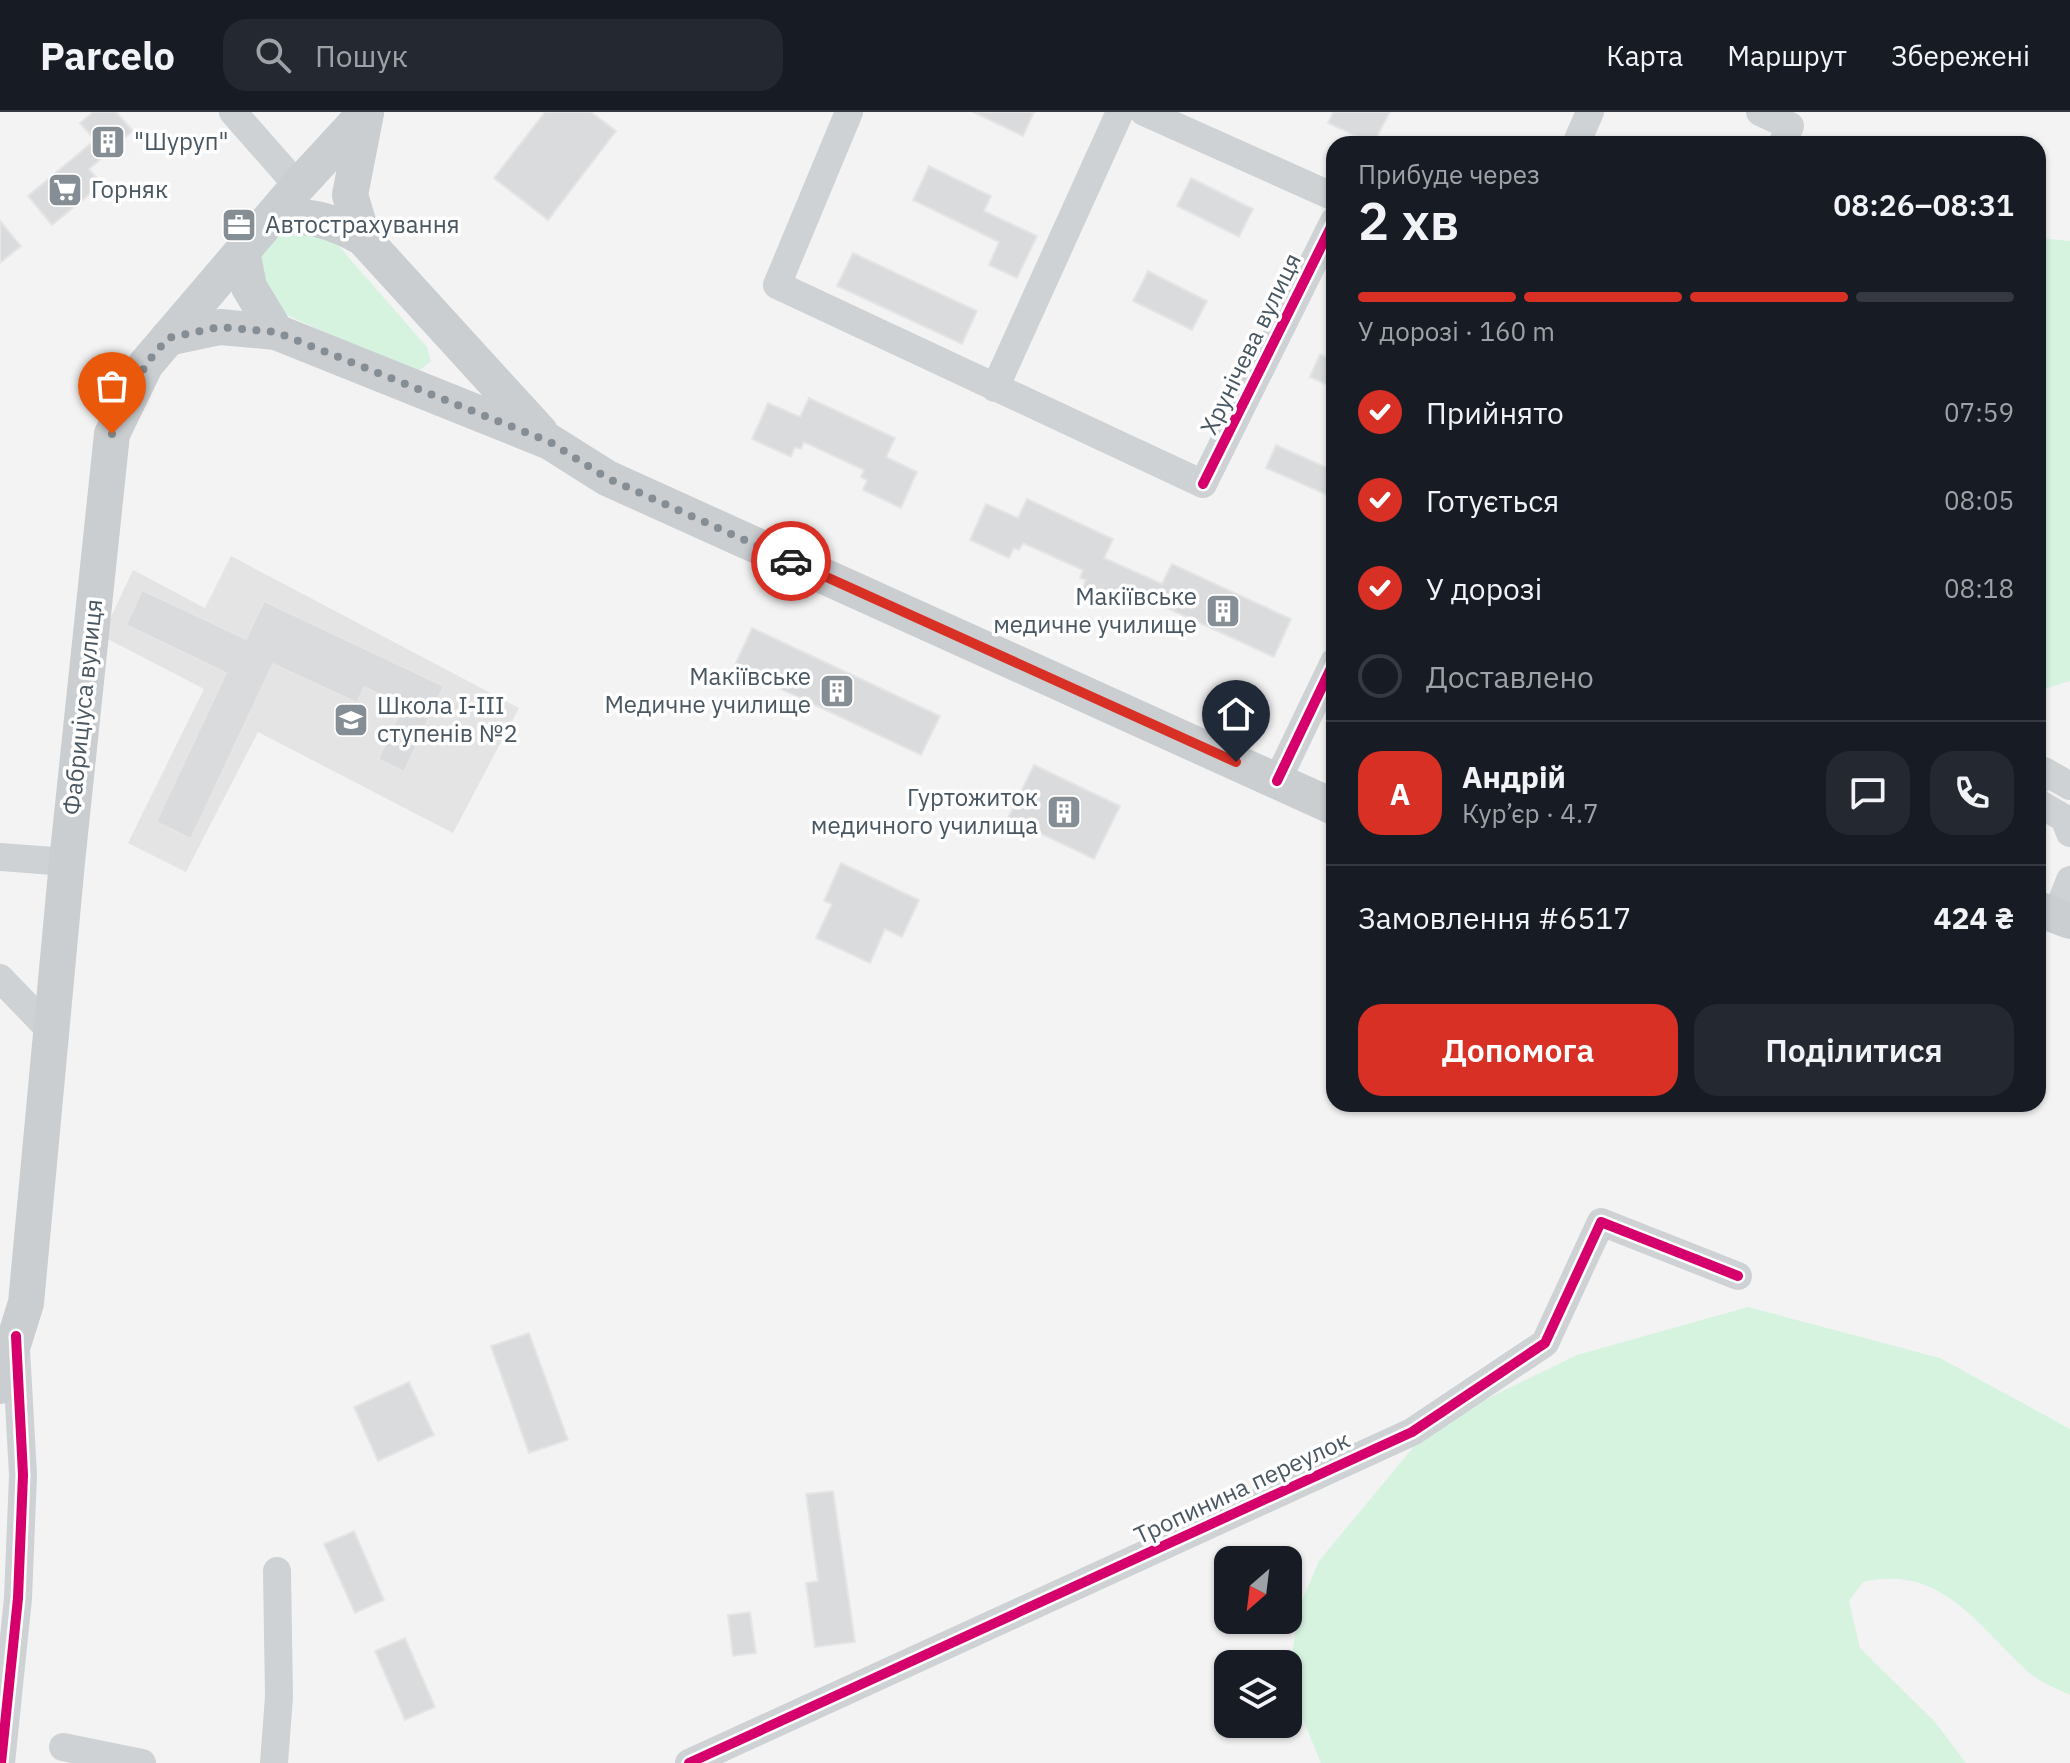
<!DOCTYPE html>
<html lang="uk">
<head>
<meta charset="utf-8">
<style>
  body { margin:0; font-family:"IBM Plex Sans",sans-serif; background:#242831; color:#f1f3f6; height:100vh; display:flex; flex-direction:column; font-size:30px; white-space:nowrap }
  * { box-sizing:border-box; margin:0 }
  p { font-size:26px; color:#9ea1a6 }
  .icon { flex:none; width:44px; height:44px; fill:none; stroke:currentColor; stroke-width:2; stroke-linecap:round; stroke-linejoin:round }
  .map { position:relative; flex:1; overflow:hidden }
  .panel { position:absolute; left:1326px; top:24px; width:720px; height:976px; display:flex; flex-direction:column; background:#171b24; border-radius:24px; box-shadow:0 2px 6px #0004 }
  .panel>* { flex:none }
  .needle { width:52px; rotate:208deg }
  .fabs { position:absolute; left:1214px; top:1434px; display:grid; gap:16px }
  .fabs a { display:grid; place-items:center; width:88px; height:88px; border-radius:16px; background:#171b24; box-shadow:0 2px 6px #0004; font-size:40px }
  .pin { position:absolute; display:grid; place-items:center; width:68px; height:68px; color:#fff; margin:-82px -34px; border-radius:50% 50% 50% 0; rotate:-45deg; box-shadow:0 0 8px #0007 }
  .pin .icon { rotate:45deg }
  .courier { position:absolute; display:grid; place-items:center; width:80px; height:80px; margin:-40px; border:6px solid #d93025; border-radius:50%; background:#fff; color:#222; box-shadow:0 2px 10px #0007 }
  .headline em { font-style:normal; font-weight:600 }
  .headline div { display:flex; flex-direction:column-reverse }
  .headline { display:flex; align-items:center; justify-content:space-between; height:136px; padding:0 32px }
  h1 { font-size:52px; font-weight:600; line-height:60px }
  .bar { display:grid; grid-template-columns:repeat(4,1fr); gap:12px 8px; align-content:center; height:96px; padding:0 32px }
  .bar i { height:10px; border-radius:6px; background:#363941 }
  .bar .selected { background:#d93025 }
  .bar p { grid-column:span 4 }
  .line { display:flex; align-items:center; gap:20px; padding:0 32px; border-top:2px solid #363941 }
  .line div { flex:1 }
  .round { display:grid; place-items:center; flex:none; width:84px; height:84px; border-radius:24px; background:#242831 }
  ol { padding:0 32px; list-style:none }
  li { display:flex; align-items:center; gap:24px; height:88px }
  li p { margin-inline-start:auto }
  li .icon { padding:8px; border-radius:50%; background:#d93025; color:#fff; stroke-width:4 }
  li:last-child { color:#9ea1a6 }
  li i { width:44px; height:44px; border:4px solid #363941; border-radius:50% }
  .action { display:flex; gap:16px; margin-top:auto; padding:16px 32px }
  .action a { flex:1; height:92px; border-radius:24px; background:#d93025; color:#fff; font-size:32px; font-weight:600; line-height:92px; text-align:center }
  .action a+a { background:#242831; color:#f1f3f6 }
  header { display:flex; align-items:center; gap:48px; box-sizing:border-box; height:112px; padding:0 40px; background:#171b24; border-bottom:2px solid #363941 }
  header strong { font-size:38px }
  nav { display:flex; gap:44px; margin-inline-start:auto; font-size:28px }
  .search { width:560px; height:72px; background:#242831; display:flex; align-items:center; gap:20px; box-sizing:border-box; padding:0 28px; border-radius:24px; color:#9ea1a6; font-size:30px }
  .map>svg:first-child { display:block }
  .education { fill:#e4e4e5 }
  .green { fill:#d6f3e0 }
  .building { fill:#dadbdd; stroke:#e5e5e6; stroke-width:2 }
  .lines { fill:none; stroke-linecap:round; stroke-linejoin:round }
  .minor { stroke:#ced2d4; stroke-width:28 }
  .major { stroke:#caced1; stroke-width:36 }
  .cycleway-casing { stroke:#fff; stroke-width:15 }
  .cycleway { stroke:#d6006c; stroke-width:10 }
  .done { stroke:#848e94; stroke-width:8; stroke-dasharray:0 14.4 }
  .route { stroke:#d93025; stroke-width:10 }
  .labels { text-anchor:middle; stroke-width:7; stroke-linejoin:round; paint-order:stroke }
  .poi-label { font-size:24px; fill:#485761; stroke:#fff; text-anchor:start }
  .street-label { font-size:24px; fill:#485761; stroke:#fff }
</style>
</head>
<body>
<header>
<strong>Parcelo</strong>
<div class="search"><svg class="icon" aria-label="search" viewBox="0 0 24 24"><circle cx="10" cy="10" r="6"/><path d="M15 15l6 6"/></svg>Пошук</div>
<nav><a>Карта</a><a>Маршрут</a><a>Збережені</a></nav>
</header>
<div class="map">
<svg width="2070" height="1651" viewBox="0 0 2070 1651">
  <rect width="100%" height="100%" fill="#f3f3f3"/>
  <polygon class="education" points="231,444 519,596 453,721 258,620 186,760 128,731 204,577 102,524 133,458 205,496"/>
  <g class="green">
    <polygon points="281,117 329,123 427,235 431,249 415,262 272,196 254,172 262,131"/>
    <polygon points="2038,126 2070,129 2070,569 2038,579"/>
    <path d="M1748 1195 1940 1246 2070 1317V1583C2058 1577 2042 1571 2032 1563 1979 1517 1944 1451 1863 1470L1849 1489 1860 1536 1936 1611 1966 1651H1321L1288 1571 1299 1495 1319 1449 1417 1331 1460 1300 1577 1243Z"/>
  </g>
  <g class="building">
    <polygon points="93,0 116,0 133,19 89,57 102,72 52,113 28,84 95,28 80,11"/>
    <polygon points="545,0 591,0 616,19 548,108 494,66"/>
    <polygon points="973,0 1034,0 1023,24"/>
    <polygon points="1333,0 1390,0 1373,32 1328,11"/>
    <polygon points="929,54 991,84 984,99 1037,124 1017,166 989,153 999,130 913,88"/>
    <polygon points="1191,66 1253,97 1239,125 1177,94"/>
    <polygon points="0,109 21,134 0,151"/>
    <polygon points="853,141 977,199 962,232 837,174"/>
    <polygon points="1148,159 1207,189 1192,218 1133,189"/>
    <polygon points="1320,242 1334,249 1334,276 1310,265"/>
    <polygon points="809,286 895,326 886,345 917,360 901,396 863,378 867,368 861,365 864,358 804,330 801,337 795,335 791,345 752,327 768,291 800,305"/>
    <polygon points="1276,333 1334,359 1334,386 1266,356"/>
    <polygon points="1027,387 1113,427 1104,446 1162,472 1172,452 1291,507 1274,545 1128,478 1119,496 1081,479 1086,468 1080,466 1083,458 1023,431 1019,438 1014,436 1009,446 970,428 986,392 1018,406"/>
    <polygon points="142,478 246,527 264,489 444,574 404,660 378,647 403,593 364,575 357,591 273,552 191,727 156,710 226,561 126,513"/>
    <polygon points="752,516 940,604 921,643 734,555"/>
    <polygon points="1034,653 1120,694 1094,747 1008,706"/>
    <polygon points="841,751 919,788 902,825 885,817 870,851 816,826 832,792 824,789"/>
    <polygon points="529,1221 568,1328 529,1341 491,1234"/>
    <polygon points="409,1270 434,1323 378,1349 354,1295"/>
    <polygon points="833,1379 855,1530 815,1535 806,1471 818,1469 806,1382"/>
    <polygon points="354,1419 384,1488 355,1501 324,1432"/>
    <polygon points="750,1500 756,1541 733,1544 728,1503"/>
    <polygon points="405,1526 435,1595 405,1608 375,1539"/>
  </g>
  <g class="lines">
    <g class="minor">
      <polyline points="233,0 298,74"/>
      <polyline points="849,0 777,173 1203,372 1334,109"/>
      <polyline points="1144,0 1334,85"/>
      <polyline points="1760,0 1790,14 1782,32"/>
      <polyline points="1576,32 1590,0"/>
      <polyline points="995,276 1120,0"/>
      <polyline points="1277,669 1334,550"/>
      <polyline points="2038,669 2044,659 2070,674"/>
      <polyline points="2038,691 2064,706 2070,721"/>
      <polyline points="0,745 67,750"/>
      <polyline points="2056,804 2070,768"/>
      <polyline points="0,866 51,919"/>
      <polyline points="63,1635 142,1651"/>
      <polyline points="1,1651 18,1486 23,1363 16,1237"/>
      <polyline points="274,1651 279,1585 277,1459"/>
      <polyline points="689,1651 1412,1320 1545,1231 1601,1110 1738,1164"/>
    </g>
    <g class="major">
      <path d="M273 104C309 103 332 108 363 126L540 320"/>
      <polyline points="363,126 350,83 366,1"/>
      <polyline points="242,139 249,175 276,220"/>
      <polyline points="168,226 220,215 276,220 550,330 607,366 1334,695"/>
      <polyline points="2038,797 2070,809"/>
      <polyline points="0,1274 26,1191 67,750 112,322 146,252 298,74 366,0"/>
    </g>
    <g class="cycleway-casing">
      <g id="cycleway">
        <polyline points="1203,372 1334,109"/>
        <polyline points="1277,669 1334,550"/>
        <polyline points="1,1651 18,1486 23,1363 16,1224"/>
        <polyline points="689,1651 1412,1320 1545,1231 1601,1110 1738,1164"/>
      </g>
    </g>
    <use href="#cycleway" class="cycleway"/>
  </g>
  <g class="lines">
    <polyline class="done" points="112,322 146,252 168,226 220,215 276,220 550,330 607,366 791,449"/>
    <polyline class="route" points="791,449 1236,650"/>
  </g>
  <defs>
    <g id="building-square" transform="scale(1.8)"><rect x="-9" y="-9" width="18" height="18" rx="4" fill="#848e94" stroke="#fff"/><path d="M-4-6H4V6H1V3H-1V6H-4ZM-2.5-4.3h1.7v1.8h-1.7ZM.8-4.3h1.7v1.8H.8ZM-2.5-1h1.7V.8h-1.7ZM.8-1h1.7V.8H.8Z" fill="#fff"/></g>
    <g id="supermarket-square" transform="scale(1.8)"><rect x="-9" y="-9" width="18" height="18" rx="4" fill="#848e94" stroke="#fff"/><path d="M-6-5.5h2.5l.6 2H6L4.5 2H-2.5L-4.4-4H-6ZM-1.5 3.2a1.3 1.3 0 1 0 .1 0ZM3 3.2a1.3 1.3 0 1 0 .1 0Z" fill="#fff"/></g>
    <g id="office-square" transform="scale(1.8)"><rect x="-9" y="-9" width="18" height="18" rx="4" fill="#848e94" stroke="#fff"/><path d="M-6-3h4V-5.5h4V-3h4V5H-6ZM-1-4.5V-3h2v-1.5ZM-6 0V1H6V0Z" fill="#fff"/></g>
    <g id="school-square" transform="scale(1.8)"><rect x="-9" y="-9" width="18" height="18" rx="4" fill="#848e94" stroke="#fff"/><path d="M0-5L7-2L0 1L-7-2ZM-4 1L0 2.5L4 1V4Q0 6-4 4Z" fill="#fff"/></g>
  </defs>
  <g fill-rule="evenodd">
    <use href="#building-square" x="108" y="30"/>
    <use href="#supermarket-square" x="65" y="78"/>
    <use href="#office-square" x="239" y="113"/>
    <use href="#building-square" x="1223" y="499"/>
    <use href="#building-square" x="837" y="579"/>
    <use href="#school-square" x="351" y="608"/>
    <use href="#building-square" x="1064" y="700"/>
  </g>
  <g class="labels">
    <g class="poi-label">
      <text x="134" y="38">"Шуруп"</text>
      <text x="91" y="86">Горняк</text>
      <text x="265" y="121">Автострахування</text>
      <text x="1197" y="493" text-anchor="end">Макіївське<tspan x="1197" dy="28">медичне училище</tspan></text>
      <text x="811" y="573" text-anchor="end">Макіївське<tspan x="811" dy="28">Медичне училище</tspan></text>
      <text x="377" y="602">Школа I-III<tspan x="377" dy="28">ступенів №2</tspan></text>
      <text x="1038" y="694" text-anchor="end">Гуртожиток<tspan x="1038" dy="28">медичного училища</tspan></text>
    </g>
    <g class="street-label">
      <text transform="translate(1251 232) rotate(-64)" y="8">Хрунічева вулиця</text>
      <text transform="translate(83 595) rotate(-84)" y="8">Фабриціуса вулиця</text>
      <text transform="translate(1242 1376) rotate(-25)" y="8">Тропинина переулок</text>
    </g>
  </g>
</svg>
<div class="fabs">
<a><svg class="needle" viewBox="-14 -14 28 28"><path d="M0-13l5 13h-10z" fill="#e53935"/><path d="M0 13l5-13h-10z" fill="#9ea1a6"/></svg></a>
<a><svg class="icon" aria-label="layers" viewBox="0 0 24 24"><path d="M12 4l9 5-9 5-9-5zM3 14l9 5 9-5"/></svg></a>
</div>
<div class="pin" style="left:112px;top:322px;background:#ea580c"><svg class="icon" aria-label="bag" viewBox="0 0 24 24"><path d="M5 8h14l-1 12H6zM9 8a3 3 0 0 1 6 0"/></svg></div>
<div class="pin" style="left:1236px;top:650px;background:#1f2937"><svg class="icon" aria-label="home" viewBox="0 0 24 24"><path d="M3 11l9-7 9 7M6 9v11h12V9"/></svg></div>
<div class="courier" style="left:791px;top:449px"><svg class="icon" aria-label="car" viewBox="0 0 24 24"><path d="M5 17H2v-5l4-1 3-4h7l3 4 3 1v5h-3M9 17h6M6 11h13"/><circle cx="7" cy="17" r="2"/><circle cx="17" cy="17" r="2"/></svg></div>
<section class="panel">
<div class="headline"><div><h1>2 хв</h1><p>Прибуде через</p></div><em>08:26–08:31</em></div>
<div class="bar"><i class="selected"></i><i class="selected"></i><i class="selected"></i><i></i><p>У дорозі · 160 m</p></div>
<ol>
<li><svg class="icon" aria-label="check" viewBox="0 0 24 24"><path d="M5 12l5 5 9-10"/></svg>Прийнято<p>07:59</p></li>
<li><svg class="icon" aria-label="check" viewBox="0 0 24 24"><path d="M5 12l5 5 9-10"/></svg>Готується<p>08:05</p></li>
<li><svg class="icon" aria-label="check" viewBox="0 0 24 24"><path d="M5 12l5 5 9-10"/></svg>У дорозі<p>08:18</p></li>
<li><i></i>Доставлено</li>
</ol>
<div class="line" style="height:144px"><b class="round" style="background:#d93025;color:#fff">А</b><div><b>Андрій</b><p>Кур’єр · 4.7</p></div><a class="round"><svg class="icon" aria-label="chat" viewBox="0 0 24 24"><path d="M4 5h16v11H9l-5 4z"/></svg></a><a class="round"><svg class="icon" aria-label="phone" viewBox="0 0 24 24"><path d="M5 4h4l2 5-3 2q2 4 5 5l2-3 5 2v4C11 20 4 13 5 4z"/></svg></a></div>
<div class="line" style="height:104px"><div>Замовлення #6517</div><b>424 ₴</b></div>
<div class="action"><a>Допомога</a><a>Поділитися</a></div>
</section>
</div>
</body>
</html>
